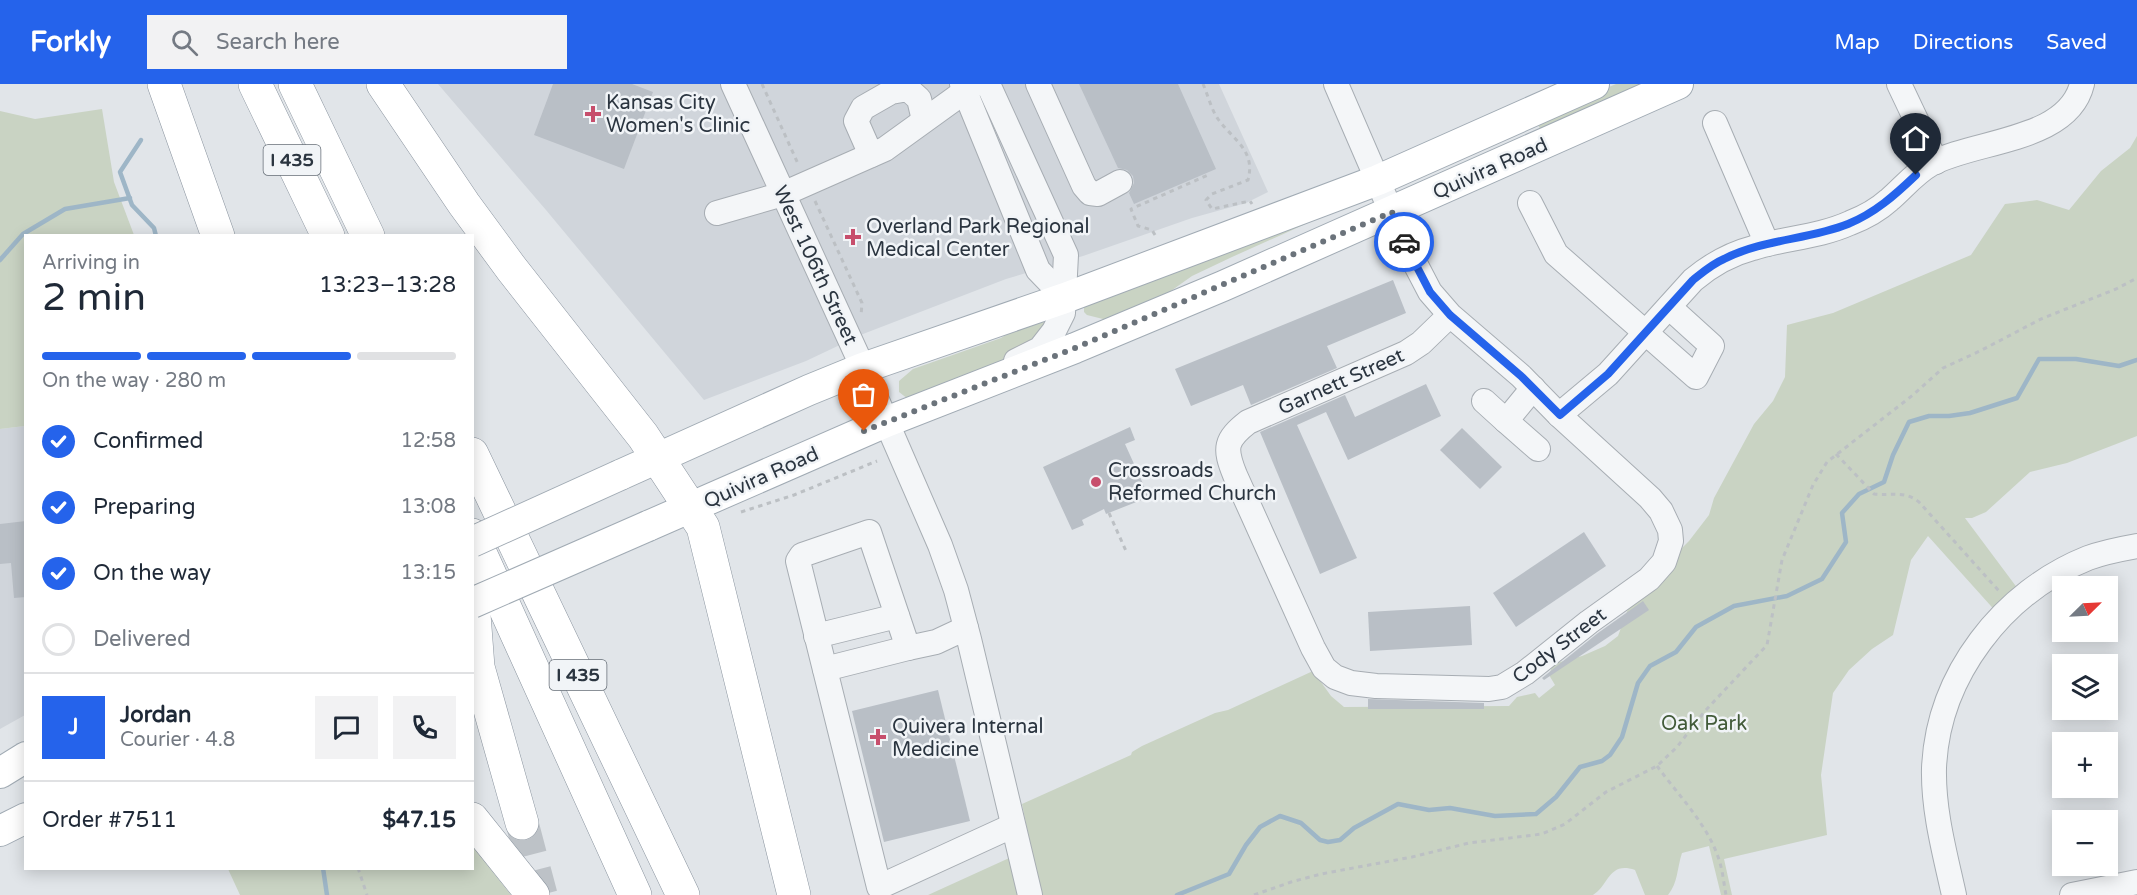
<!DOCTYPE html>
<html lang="en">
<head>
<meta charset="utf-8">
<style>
  body { margin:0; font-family:"Varela Round",sans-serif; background:#f2f2f3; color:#1f2937; height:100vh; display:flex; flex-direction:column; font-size:22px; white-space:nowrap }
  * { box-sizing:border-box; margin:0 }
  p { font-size:20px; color:#747a83 }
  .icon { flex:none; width:33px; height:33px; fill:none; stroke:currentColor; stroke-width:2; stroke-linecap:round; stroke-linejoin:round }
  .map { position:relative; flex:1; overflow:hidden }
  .details { position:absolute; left:24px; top:150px; width:450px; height:636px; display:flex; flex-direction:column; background:#fff; border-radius:0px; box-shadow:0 3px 15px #0003 }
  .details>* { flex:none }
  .needle { width:39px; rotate:66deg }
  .fabs { position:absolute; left:2052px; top:492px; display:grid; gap:12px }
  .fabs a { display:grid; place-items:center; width:66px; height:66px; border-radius:0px; background:#fff; box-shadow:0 3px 15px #0003; font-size:30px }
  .pin { position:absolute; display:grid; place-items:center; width:51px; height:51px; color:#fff; margin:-62px -26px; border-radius:50% 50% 50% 0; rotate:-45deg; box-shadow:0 0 6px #0007 }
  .pin .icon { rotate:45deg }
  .courier { position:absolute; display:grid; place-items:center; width:60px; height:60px; margin:-30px; border:4px solid #2563eb; border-radius:50%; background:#fff; color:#222; box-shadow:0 2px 8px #0007 }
  .summary em { font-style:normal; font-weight:600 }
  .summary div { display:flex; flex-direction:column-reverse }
  .summary { display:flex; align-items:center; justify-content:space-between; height:102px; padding:0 18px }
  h1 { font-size:39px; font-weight:600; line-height:45px }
  .bar { display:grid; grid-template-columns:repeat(4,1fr); gap:9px 6px; align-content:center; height:72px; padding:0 18px }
  .bar i { height:8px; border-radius:4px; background:#e0e1e3 }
  .bar .current { background:#2563eb }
  .bar p { grid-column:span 4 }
  .line { display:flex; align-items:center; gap:15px; padding:0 18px; border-top:2px solid #e0e1e3 }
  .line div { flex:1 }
  .round { display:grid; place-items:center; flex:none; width:63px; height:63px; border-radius:0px; background:#f2f2f3 }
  ol { padding:0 18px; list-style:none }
  li { display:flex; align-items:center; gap:18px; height:66px }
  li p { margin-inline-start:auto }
  li .icon { padding:6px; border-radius:50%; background:#2563eb; color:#fff; stroke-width:4 }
  li:last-child { color:#747a83 }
  li i { width:33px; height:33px; border:3px solid #e0e1e3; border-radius:50% }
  header { display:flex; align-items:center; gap:36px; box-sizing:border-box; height:84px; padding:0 30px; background:#2563eb; color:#fff }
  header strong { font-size:28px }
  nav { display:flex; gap:33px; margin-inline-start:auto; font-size:21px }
  .search { width:420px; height:54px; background:#f2f2f3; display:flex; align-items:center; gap:15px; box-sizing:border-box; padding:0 21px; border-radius:0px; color:#747a83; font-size:22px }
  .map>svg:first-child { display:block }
  .built { fill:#d0d5db }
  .green { fill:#c9d3c3 }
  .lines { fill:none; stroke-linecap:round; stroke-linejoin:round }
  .stream { stroke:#9eb6c7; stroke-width:4.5 }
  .building { fill:#b9bfc6 }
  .highway-tunnel { stroke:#bdc2c7; stroke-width:33; stroke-dasharray:33 16; stroke-linecap:butt }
  .minor-casing { stroke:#a7adb3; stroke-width:26 }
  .major-casing { stroke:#a1abb4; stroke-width:32 }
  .highway-casing { stroke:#8a949f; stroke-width:34 }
  .path { stroke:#bcc0c4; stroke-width:3; stroke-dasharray:4.5 4.5; stroke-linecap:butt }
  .minor { stroke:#f4f6f8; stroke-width:24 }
  .major { stroke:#fff; stroke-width:30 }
  .highway { stroke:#fff; stroke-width:33 }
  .major-bridge-casing { stroke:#a1abb4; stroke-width:32; stroke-linecap:butt }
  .major-bridge { stroke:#fff; stroke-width:30 }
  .done { stroke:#6b737b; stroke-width:6; stroke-dasharray:0 10.8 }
  .route { stroke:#2563eb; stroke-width:8 }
  .poi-dot { fill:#c74e6c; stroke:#f1f4f7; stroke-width:2 }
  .labels { text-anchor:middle; stroke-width:5; stroke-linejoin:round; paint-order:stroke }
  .shield { fill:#f1f4f7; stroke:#666e77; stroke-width:1.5 }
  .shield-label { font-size:18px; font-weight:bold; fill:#2b3540 }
  .poi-label { font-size:20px; fill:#2b3540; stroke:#f1f4f7; text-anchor:start }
  .street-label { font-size:20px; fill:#2b3540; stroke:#f1f4f7 }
  .park-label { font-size:20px; fill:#425b39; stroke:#f1f4f7 }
</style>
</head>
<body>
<header>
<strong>Forkly</strong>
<div class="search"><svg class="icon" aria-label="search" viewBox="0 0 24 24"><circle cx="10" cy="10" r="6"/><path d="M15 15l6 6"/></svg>Search here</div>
<nav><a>Map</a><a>Directions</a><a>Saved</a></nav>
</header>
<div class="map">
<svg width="2137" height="811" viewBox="0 0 2137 811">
  <rect width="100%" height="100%" fill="#e1e5e9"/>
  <g class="built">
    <polygon points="438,0 1219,0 1268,108 1246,119 1192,134 1083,172 1006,195 863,250 806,277 704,316 546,126"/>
    <polygon points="25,342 25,631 0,645 0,345"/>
  </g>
  <g class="green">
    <polygon points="1616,0 1640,0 1541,46 1538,41 1574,18"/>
    <polygon points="102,25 114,98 134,151 26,152 25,342 0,345 0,27 35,35"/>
    <path d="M2137 52V352L2067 379 2030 388 1986 428 1972 434H1965L2021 509 1999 531 1928 452 1911 476 1893 551 1872 565 1849 586 1833 609 1821 691 1827 751 1724 775 1732 811H1721L1709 762 1682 769C1677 784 1678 799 1668 811H1645L1635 786C1608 777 1609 802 1593 811H928L1031 764 1022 720 1131 671 1132 668 1142 662 1215 629 1228 626 1313 587 1331 612 1344 623 1509 622 1517 613 1535 609 1539 614 1555 601 1549 591 1553 580 1582 572 1605 562 1618 552 1632 514 1689 457 1709 431 1714 414 1754 340 1773 317 1785 293 1787 241 1833 229 1971 171 2005 120 2037 116 2069 126 2101 87 2130 64Z"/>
    <polygon points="1330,129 1232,173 1192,192 1168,209 1107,236 1087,231 1084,228 1084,221"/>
    <polygon points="1045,237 1047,239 1023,268 908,315 899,308 899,297 913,285 1001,254 1023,240"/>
    <polygon points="473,763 511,811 240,811 228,785 472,784"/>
  </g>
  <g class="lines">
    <g class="stream">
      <polyline points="141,56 120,88 132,121 154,144 156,152"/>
      <polyline points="0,176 23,150 65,125 130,114"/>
      <polyline points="323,784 327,811"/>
      <polyline points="1177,811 1229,790 1246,761 1260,743 1280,732 1301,739 1320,756 1328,758 1340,756 1354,744 1398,720 1429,726 1450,724 1495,732 1536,730 1556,713 1580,683 1602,677 1610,671 1622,653 1638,599 1650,582 1676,568 1696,543 1734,522 1787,512 1822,495 1846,458 1842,429 1859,410 1884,398 1893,371 1909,338 1929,332 1949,332 1970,329 2017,314 2039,275 2076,275 2119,282 2137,276"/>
    </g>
  </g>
  <g class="building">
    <polygon points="553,0 632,0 653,8 624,85 534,51"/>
    <polygon points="1079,0 1178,0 1216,85 1134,120 1129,109 1134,99 1133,92 1127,86 1118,84"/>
    <polygon points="1393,196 1406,229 1327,262 1337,284 1251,321 1243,301 1191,322 1175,285"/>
    <polygon points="1426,300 1441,332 1348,376 1326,328 1297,341 1357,474 1320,490 1260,348 1345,311 1355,333"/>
    <polygon points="1130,343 1135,356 1125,360 1149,413 1106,430 1104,425 1082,436 1084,441 1072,446 1043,383"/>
    <polygon points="1462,344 1502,383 1480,405 1440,366"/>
    <polygon points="26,437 26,513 14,514 11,479 0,480 0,440"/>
    <polygon points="1584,448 1606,482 1516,543 1493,509"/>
    <polygon points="1643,517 1649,526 1544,596 1542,594 1598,549"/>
    <polygon points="1470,522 1472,561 1370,567 1368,528"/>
    <polygon points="938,606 970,737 884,758 852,627"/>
    <polygon points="1368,615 1484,619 1484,625 1368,625"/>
  </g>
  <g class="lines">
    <polyline class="highway-tunnel" points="522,739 541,811"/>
    <g class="minor-casing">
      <g id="minor">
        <polyline points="733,0 863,284 940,461 956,506 969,555 1030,811"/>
        <polyline points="962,0 1038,186 1065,214"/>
        <polyline points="988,0 1066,171 1063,229 1054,247 1040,265 1016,277"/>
        <polyline points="1038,0 1084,102 1090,109 1098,110 1120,98"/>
        <path d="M1336 0 1406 162 1430 208 1450 231 1521 292 1559 331 1650 414 1661 427 1670 446 1671 457 1664 478 1649 495 1589 538 1525 589 1502 603 1489 605 1376 602 1351 599 1335 593 1324 584 1313 564 1235 391C1224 364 1225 356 1248 338L1406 269 1421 259 1450 231"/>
        <polyline points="1899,0 1936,78"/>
        <polyline points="1715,39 1767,160"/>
        <polyline points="871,71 856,37 863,24 891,8 908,5 919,15 924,36"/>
        <polyline points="1530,119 1556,170 1696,293 1712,262 1669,223"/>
        <polyline points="717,129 783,110 885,65 975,0"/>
        <polyline points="1484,317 1506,337 1533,304"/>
        <path d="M1559 331 1608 290 1693 196C1711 181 1730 170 1753 164 1785 154 1819 153 1850 139 1863 134 1879 125 1889 116 1903 104 1915 89 1931 80 1974 56 2068 58 2082 0"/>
        <polyline points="1506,337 1538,365"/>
        <polyline points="966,544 936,558 908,564 869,448 802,471 798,477 879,803 1012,742"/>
        <polyline points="816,552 897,532"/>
        <polyline points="825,585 908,564"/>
        <path d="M1954 811C1945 770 1933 727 1934 684 1938 591 2003 508 2088 474 2104 468 2120 465 2137 462"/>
        <polyline points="2072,811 2137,798"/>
      </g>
    </g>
    <g class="major-casing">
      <g id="major">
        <polyline points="620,391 809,306 863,284 1065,214 1378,96 1594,0"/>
        <polyline points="648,442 886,338 1075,264 1223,202 1678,0"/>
        <polyline points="0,689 26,673"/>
        <polyline points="0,747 26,734"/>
      </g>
    </g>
    <g class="highway-casing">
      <g id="highway">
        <polyline points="164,0 218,152"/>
        <polyline points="255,0 328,152"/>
        <polyline points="295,0 368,152"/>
        <polyline points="383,0 464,120 511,184 643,352 703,443 794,811"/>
        <polyline points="472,370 683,811"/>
        <polyline points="472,451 635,811"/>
        <polyline points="472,504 478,583 522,739"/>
        <polyline points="472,735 533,811"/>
      </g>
    </g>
    <g class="path">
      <polyline points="762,0 799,82"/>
      <path d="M1203 0C1208 11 1211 25 1218 35 1233 56 1256 66 1248 96L1212 110 1206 116 1212 125 1250 117 1252 120"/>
      <polyline points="815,117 862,219 861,232"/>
      <polyline points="1155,151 1152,146 1138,142 1131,125 1208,91"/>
      <path d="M1836 370 1874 410C1890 412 1904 406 1919 418L1999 507"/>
      <polyline points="741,428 794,411 877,377"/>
      <polyline points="1109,429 1126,467"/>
      <path d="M1657 682C1679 712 1710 743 1720 779 1723 789 1724 801 1726 811"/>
      <polyline points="358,784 367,811"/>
      <polyline points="1254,811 1291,798 1321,790 1412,773 1469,759 1542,750 1565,740 1606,708 1657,682 1677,663 1705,627 1767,561 1782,476 1813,401 1827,378 1913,311 1943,284 1980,267 2041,235 2116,205 2137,194"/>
    </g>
    <use href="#minor" class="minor"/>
    <use href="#major" class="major"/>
    <use href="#highway" class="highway"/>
    <g class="major-bridge-casing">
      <g id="major-bridge">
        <polyline points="472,458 620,391"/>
        <polyline points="472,519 648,442"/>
      </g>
    </g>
    <use href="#major-bridge" class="major-bridge"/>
  </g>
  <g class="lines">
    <polyline class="done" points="864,347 1075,264 1392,128 1404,158"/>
    <path class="route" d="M1404 158 1430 208 1450 231 1521 292 1560 331 1608 290 1693 196C1703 188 1712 180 1724 175 1763 155 1808 156 1848 140 1875 129 1895 111 1916 91"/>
  </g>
  <g class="poi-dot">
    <path d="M590 21h6v6h6v6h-6v6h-6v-6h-6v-6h6z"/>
    <path d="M850 144h6v6h6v6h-6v6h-6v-6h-6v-6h6z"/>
    <circle cx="1096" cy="398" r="6"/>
    <path d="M875 644h6v6h6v6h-6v6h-6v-6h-6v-6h6z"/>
  </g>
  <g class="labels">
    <g class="shield">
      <rect x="263.5" y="61" width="57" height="30" rx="4.5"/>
      <rect x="549.5" y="576" width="57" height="30" rx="4.5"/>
    </g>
    <g class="shield-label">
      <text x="292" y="82">I 435</text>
      <text x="578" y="597">I 435</text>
    </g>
    <g class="poi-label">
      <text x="606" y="25">Kansas City<tspan x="606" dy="23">Women's Clinic</tspan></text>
      <text x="866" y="149">Overland Park Regional<tspan x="866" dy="23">Medical Center</tspan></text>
      <text x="1108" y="393">Crossroads<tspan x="1108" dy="23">Reformed Church</tspan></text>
      <text x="892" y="649">Quivera Internal<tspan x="892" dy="23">Medicine</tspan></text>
    </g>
    <g class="street-label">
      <text transform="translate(1490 84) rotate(-24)" y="7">Quivira Road</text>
      <text transform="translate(816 181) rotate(65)" y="7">West 106th Street</text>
      <text transform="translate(1341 297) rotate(-24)" y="7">Garnett Street</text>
      <text transform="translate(761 393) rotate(-24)" y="7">Quivira Road</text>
      <text transform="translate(1559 561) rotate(-37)" y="7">Cody Street</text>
    </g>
    <g class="park-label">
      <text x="1704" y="646">Oak Park</text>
    </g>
  </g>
</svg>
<div class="fabs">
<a><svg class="needle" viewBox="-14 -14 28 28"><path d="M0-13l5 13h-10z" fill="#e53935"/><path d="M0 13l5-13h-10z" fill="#747a83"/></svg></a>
<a><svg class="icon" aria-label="layers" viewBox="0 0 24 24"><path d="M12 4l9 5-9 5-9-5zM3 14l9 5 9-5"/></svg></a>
<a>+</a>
<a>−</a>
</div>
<div class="pin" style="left:864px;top:347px;background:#ea580c"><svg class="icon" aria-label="bag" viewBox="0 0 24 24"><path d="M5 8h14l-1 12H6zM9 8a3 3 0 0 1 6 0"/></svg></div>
<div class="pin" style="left:1916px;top:91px;background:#1f2937"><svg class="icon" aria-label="home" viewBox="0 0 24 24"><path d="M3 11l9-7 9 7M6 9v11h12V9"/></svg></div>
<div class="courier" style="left:1404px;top:158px"><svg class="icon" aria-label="car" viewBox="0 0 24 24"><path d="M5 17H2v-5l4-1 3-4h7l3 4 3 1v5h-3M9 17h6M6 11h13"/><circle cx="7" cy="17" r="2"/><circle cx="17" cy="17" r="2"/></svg></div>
<section class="details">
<div class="summary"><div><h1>2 min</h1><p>Arriving in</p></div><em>13:23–13:28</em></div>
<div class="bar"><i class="current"></i><i class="current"></i><i class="current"></i><i></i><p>On the way · 280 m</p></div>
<ol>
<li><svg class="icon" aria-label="check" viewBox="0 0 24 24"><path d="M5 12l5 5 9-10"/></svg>Confirmed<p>12:58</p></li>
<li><svg class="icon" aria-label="check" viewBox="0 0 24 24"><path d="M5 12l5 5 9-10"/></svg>Preparing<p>13:08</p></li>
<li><svg class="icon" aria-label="check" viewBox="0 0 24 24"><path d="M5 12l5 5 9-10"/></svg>On the way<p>13:15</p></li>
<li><i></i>Delivered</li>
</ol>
<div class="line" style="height:108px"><b class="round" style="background:#2563eb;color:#fff">J</b><div><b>Jordan</b><p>Courier · 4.8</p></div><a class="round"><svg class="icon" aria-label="chat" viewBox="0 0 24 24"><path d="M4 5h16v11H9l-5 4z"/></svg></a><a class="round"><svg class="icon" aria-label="phone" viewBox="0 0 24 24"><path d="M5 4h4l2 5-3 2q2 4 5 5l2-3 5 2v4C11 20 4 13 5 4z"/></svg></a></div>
<div class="line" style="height:78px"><div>Order #7511</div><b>$47.15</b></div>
</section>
</div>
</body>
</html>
